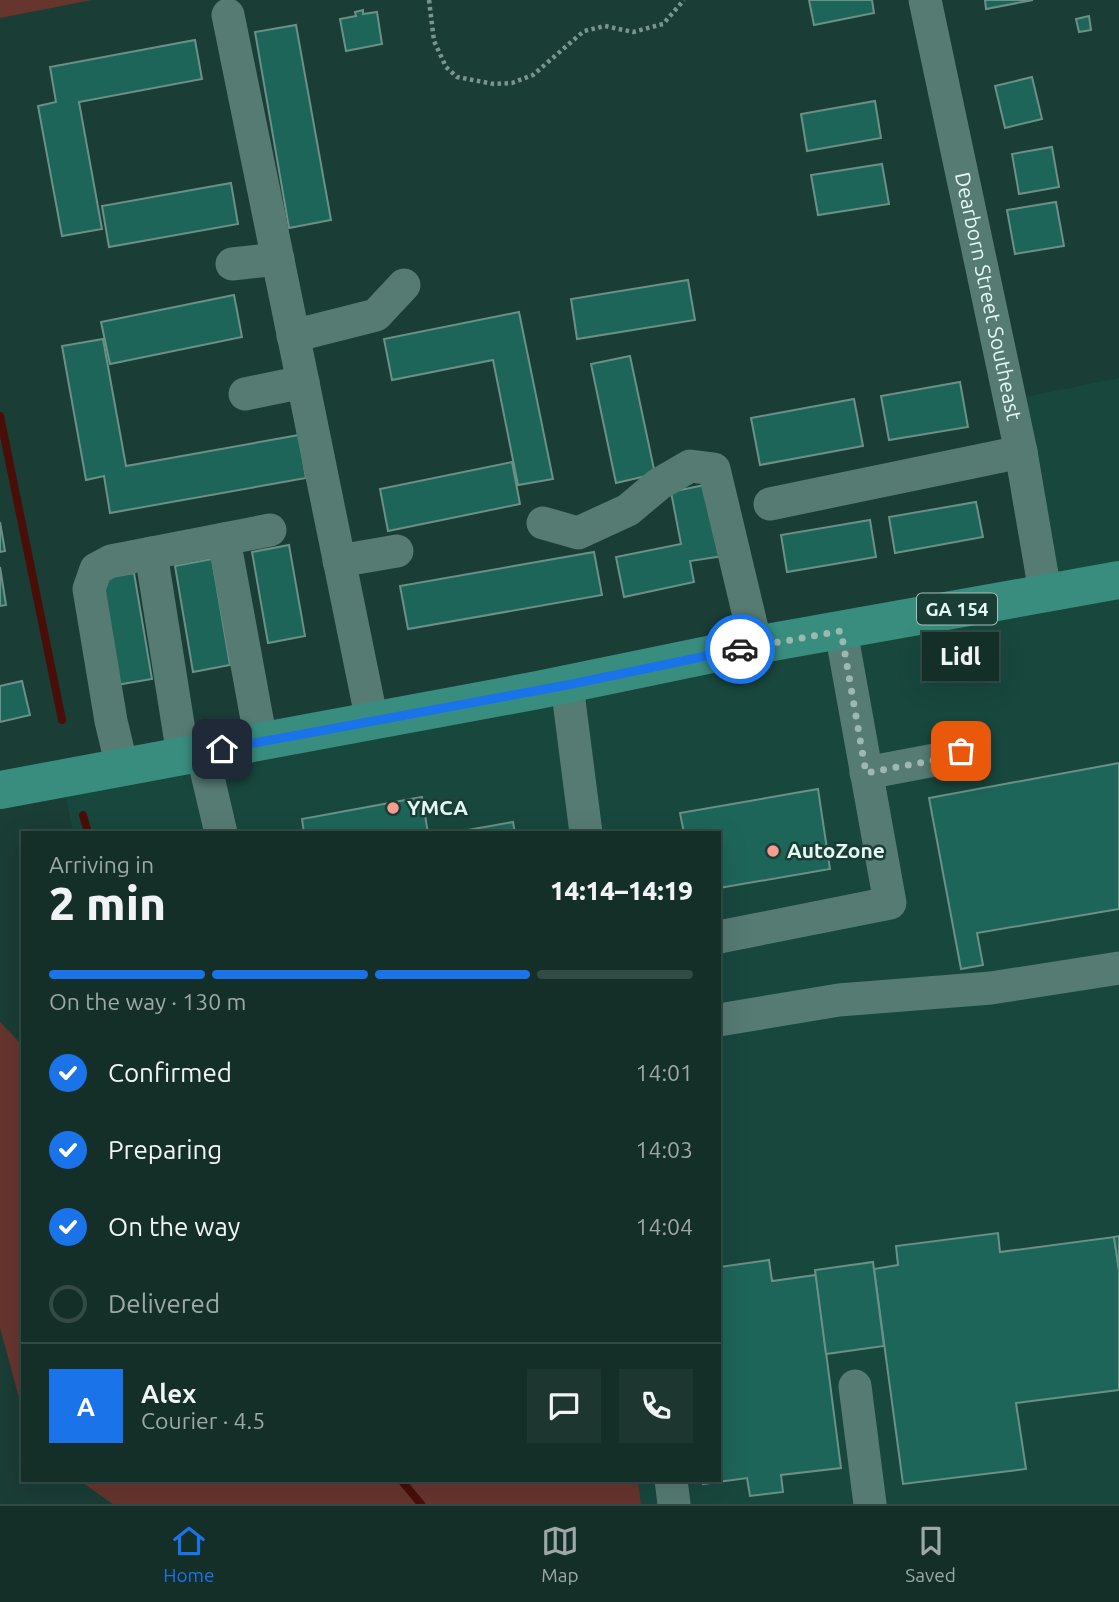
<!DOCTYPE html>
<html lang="en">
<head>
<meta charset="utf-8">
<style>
  body { margin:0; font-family:Ubuntu,sans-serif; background:#1d3630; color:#f1f3f6; height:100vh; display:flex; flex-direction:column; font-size:26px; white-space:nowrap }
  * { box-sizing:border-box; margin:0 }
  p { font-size:23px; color:#9da8a8 }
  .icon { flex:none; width:38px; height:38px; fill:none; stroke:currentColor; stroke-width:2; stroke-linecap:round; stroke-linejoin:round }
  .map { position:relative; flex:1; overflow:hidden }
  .panel { position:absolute; left:21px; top:831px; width:700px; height:651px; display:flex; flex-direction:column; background:#142e28; border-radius:0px; box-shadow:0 7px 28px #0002,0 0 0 2px #334a45 }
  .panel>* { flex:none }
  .pin { position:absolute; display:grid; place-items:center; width:60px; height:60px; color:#fff; margin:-30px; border-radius:14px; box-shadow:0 4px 10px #0006 }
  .courier { position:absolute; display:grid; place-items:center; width:70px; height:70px; margin:-35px; border:5px solid #1a73e8; border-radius:50%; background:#fff; color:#222; box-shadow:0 2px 9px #0007 }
  .bubble { position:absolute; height:49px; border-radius:0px; background:#142e28; box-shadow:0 7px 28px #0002,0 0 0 2px #334a45; font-size:23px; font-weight:800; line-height:49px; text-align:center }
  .head em { font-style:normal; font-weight:800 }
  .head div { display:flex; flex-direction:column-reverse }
  .head { display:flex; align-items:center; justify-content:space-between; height:119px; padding:0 28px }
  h1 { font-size:46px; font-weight:800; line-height:52px }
  .bar { display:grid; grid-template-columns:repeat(4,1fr); gap:10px 7px; align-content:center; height:84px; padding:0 28px }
  .bar i { height:9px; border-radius:5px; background:#334a45 }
  .bar .current { background:#1a73e8 }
  .bar p { grid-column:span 4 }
  .line { display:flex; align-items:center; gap:18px; padding:0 28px; border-top:2px solid #334a45 }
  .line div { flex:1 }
  .round { display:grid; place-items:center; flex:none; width:74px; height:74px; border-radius:0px; background:#1d3630 }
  ol { padding:0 28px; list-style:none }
  li { display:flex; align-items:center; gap:21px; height:77px }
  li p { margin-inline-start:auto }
  li .icon { padding:7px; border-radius:50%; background:#1a73e8; color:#fff; stroke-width:4 }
  li:last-child { color:#9da8a8 }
  li i { width:38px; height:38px; border:4px solid #334a45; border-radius:50% }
  .tab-bar { display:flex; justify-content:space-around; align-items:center; height:98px; border-top:2px solid #334a45; background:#142e28; font-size:19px; color:#9da8a8 }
  .tab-bar a { display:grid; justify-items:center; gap:4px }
  .tab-bar .current { color:#1a73e8 }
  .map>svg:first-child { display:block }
  .built { fill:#18473e }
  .green { fill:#66352e }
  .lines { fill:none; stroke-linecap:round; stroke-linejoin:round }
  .stream { stroke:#4a0e09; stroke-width:8 }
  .building { fill:#1e6559; stroke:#6b9087; stroke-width:2 }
  .path { stroke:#79958f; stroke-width:4.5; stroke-dasharray:3.5 3.5; stroke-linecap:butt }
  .minor { stroke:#567b73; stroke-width:33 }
  .major { stroke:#388d7e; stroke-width:38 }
  .done { stroke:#9db7b1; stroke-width:7; stroke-dasharray:0 12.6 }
  .route { stroke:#1a73e8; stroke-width:9 }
  .poi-dot { fill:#f59d8f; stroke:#1a3d36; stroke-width:2.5 }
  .labels { text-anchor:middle; stroke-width:5; stroke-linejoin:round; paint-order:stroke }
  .shield { fill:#1a3d36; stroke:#a7c0ba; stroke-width:2 }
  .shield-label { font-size:19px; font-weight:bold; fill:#e4f8f3 }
  .street-label { font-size:21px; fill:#e4f8f3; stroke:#1a3d36 }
  .poi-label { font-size:21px; font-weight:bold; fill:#e4f8f3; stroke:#1a3d36; text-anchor:start }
</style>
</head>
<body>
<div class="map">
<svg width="1119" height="1504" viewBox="0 0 1119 1504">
  <rect width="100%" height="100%" fill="#1a3d36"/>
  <polygon class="built" points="1119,378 1119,1504 641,1504 638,1481 719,1480 719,833 73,833 61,770 1046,586 1010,400"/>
  <g class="green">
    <polygon points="0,0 92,0 0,18"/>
    <polygon points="0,1022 23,1046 23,1412 0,1328"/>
    <polygon points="638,1480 641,1504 113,1504 80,1481"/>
  </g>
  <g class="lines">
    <g class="stream">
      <polyline points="0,416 62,720"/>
      <polyline points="83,815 88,833"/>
      <polyline points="401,1480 421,1504"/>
    </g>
  </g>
  <g class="building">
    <polygon points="809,0 872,0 874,13 814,25"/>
    <polygon points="985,0 1033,0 986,9"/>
    <polygon points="363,10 363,14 377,12 382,44 346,51 340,19 356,16 355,12"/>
    <polygon points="1089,16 1091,30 1079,32 1076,19"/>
    <polygon points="296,25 331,220 289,228 255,32"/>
    <polygon points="195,40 202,79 79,102 102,229 62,236 38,106 56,102 50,67"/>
    <polygon points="1032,77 1042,119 1005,128 995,86"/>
    <polygon points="875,101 881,138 807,151 801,114"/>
    <polygon points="1052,147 1059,187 1019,194 1012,154"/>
    <polygon points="882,164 889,204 818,215 811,175"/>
    <polygon points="231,183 238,224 109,247 102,206"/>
    <polygon points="1056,202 1064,246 1015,254 1007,210"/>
    <polygon points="688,280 695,320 577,339 571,299"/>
    <polygon points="234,295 242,337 110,364 101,322"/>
    <polygon points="519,312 553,479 518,485 493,360 392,380 384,339"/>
    <polygon points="103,339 126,466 299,435 306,478 110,513 104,476 86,480 62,346"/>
    <polygon points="630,356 655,474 616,483 591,364"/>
    <polygon points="960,382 968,427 889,440 881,396"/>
    <polygon points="854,399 863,446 760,465 751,418"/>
    <polygon points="512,462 520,504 388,531 380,489"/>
    <polygon points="709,484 724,556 690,561 694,582 624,597 616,557 681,544 671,492"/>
    <polygon points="976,502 983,537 895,553 889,517"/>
    <polygon points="870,520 876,557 787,572 781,535"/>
    <polygon points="0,522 5,551 0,552"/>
    <polygon points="289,545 305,636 268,643 252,552"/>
    <polygon points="594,552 602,595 408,629 400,586"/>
    <polygon points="212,559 230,665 193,672 175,566"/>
    <polygon points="0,567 6,605 0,606"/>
    <polygon points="134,573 152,679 116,685 98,579"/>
    <polygon points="22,681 30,715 0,722 0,686"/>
    <polygon points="1119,763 1119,909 977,933 983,965 961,969 929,798"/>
    <polygon points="818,789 830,869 719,888 719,833 684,833 680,813"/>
    <polygon points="422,797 428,833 304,833 302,819"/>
    <polygon points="513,822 515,833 451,833"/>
    <polygon points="998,1233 1000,1252 1114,1237 1119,1270 1119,1390 1016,1403 1026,1469 903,1484 874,1269 898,1265 896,1246"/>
    <polygon points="1119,1236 1119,1270 1114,1237"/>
    <polygon points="769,1260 772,1281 816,1275 841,1468 781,1475 783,1492 750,1496 747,1478 703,1484 703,1480 719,1480 719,1267"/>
    <polygon points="873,1262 884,1346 826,1354 815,1270"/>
  </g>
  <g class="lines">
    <polyline class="path" points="429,0 434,41 446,67 457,77 494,84 512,83 533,75 584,31 605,26 633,32 663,24 684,0"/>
    <g class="minor">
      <path id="s1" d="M925 0 1021 452 1045 592"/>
      <polyline points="228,15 372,721"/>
      <polyline points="232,264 278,259"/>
      <polyline points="293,336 376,315 404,285"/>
      <polyline points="245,394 303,382"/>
      <polyline points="770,504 1021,452"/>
      <polyline points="543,523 578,533 628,510 659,484 690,466 714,469 756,645"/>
      <polyline points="224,539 261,741"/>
      <polyline points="151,553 183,756"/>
      <polyline points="339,561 397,551"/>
      <polyline points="567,685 586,833"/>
      <polyline points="202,752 221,833"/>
      <polyline points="122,767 111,721 89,589 96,569 111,561 270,530"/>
      <polyline points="866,773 940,759 974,741"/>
      <polyline points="719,937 890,903 841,631"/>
      <polyline points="719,1020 839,1000 991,988 1119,968"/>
      <polyline points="855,1386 870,1504"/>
      <polyline points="671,1480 674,1504"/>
    </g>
    <polyline class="major" points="0,790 538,690 756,645 1119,580"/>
  </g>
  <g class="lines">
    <polyline class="done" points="740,649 841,631 866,773 940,759 961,751"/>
    <polyline class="route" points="222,749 567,685 740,649"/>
  </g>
  <g class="poi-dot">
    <circle cx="393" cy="808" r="7"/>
    <circle cx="773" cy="851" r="7"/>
  </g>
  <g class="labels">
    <rect class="shield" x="917" y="593.5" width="80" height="31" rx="5"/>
    <g class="shield-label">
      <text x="957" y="616">GA 154</text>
    </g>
    <g class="street-label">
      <text dy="7" stroke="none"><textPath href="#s1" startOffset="303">Dearborn Street Southeast</textPath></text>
    </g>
    <g class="poi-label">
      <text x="407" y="815">YMCA</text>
      <text x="787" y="858">AutoZone</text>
    </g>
  </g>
</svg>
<div class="pin" style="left:961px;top:751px;background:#ea580c"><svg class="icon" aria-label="bag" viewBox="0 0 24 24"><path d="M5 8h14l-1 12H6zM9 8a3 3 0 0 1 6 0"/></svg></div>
<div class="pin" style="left:222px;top:749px;background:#1f2937"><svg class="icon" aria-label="home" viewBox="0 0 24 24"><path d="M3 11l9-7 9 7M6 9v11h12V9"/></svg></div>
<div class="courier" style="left:740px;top:649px"><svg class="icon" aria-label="car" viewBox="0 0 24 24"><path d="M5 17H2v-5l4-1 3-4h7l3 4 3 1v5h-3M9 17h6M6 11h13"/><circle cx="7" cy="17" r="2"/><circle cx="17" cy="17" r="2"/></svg></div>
<div class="bubble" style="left:922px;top:632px;width:77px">Lidl</div>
<section class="panel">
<div class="head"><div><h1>2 min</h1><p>Arriving in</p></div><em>14:14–14:19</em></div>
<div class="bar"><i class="current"></i><i class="current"></i><i class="current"></i><i></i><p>On the way · 130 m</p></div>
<ol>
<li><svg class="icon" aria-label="check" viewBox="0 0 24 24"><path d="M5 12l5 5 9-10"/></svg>Confirmed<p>14:01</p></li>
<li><svg class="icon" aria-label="check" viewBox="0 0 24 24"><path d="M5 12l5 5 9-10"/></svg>Preparing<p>14:03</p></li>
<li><svg class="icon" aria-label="check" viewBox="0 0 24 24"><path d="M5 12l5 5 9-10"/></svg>On the way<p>14:04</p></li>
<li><i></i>Delivered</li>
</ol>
<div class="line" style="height:126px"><b class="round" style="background:#1a73e8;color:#fff">A</b><div><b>Alex</b><p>Courier · 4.5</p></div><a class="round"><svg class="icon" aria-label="chat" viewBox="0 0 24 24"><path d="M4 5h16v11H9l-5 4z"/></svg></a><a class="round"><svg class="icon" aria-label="phone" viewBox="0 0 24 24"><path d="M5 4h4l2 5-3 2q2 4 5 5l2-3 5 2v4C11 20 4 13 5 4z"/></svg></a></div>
</section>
</div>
<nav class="tab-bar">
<a class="current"><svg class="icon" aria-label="home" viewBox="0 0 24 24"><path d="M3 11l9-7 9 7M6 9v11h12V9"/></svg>Home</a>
<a><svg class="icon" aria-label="map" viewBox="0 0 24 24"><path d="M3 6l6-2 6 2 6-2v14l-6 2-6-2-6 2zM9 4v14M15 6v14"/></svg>Map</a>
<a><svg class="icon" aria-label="saved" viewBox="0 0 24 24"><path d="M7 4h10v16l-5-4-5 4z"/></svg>Saved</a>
</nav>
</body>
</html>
